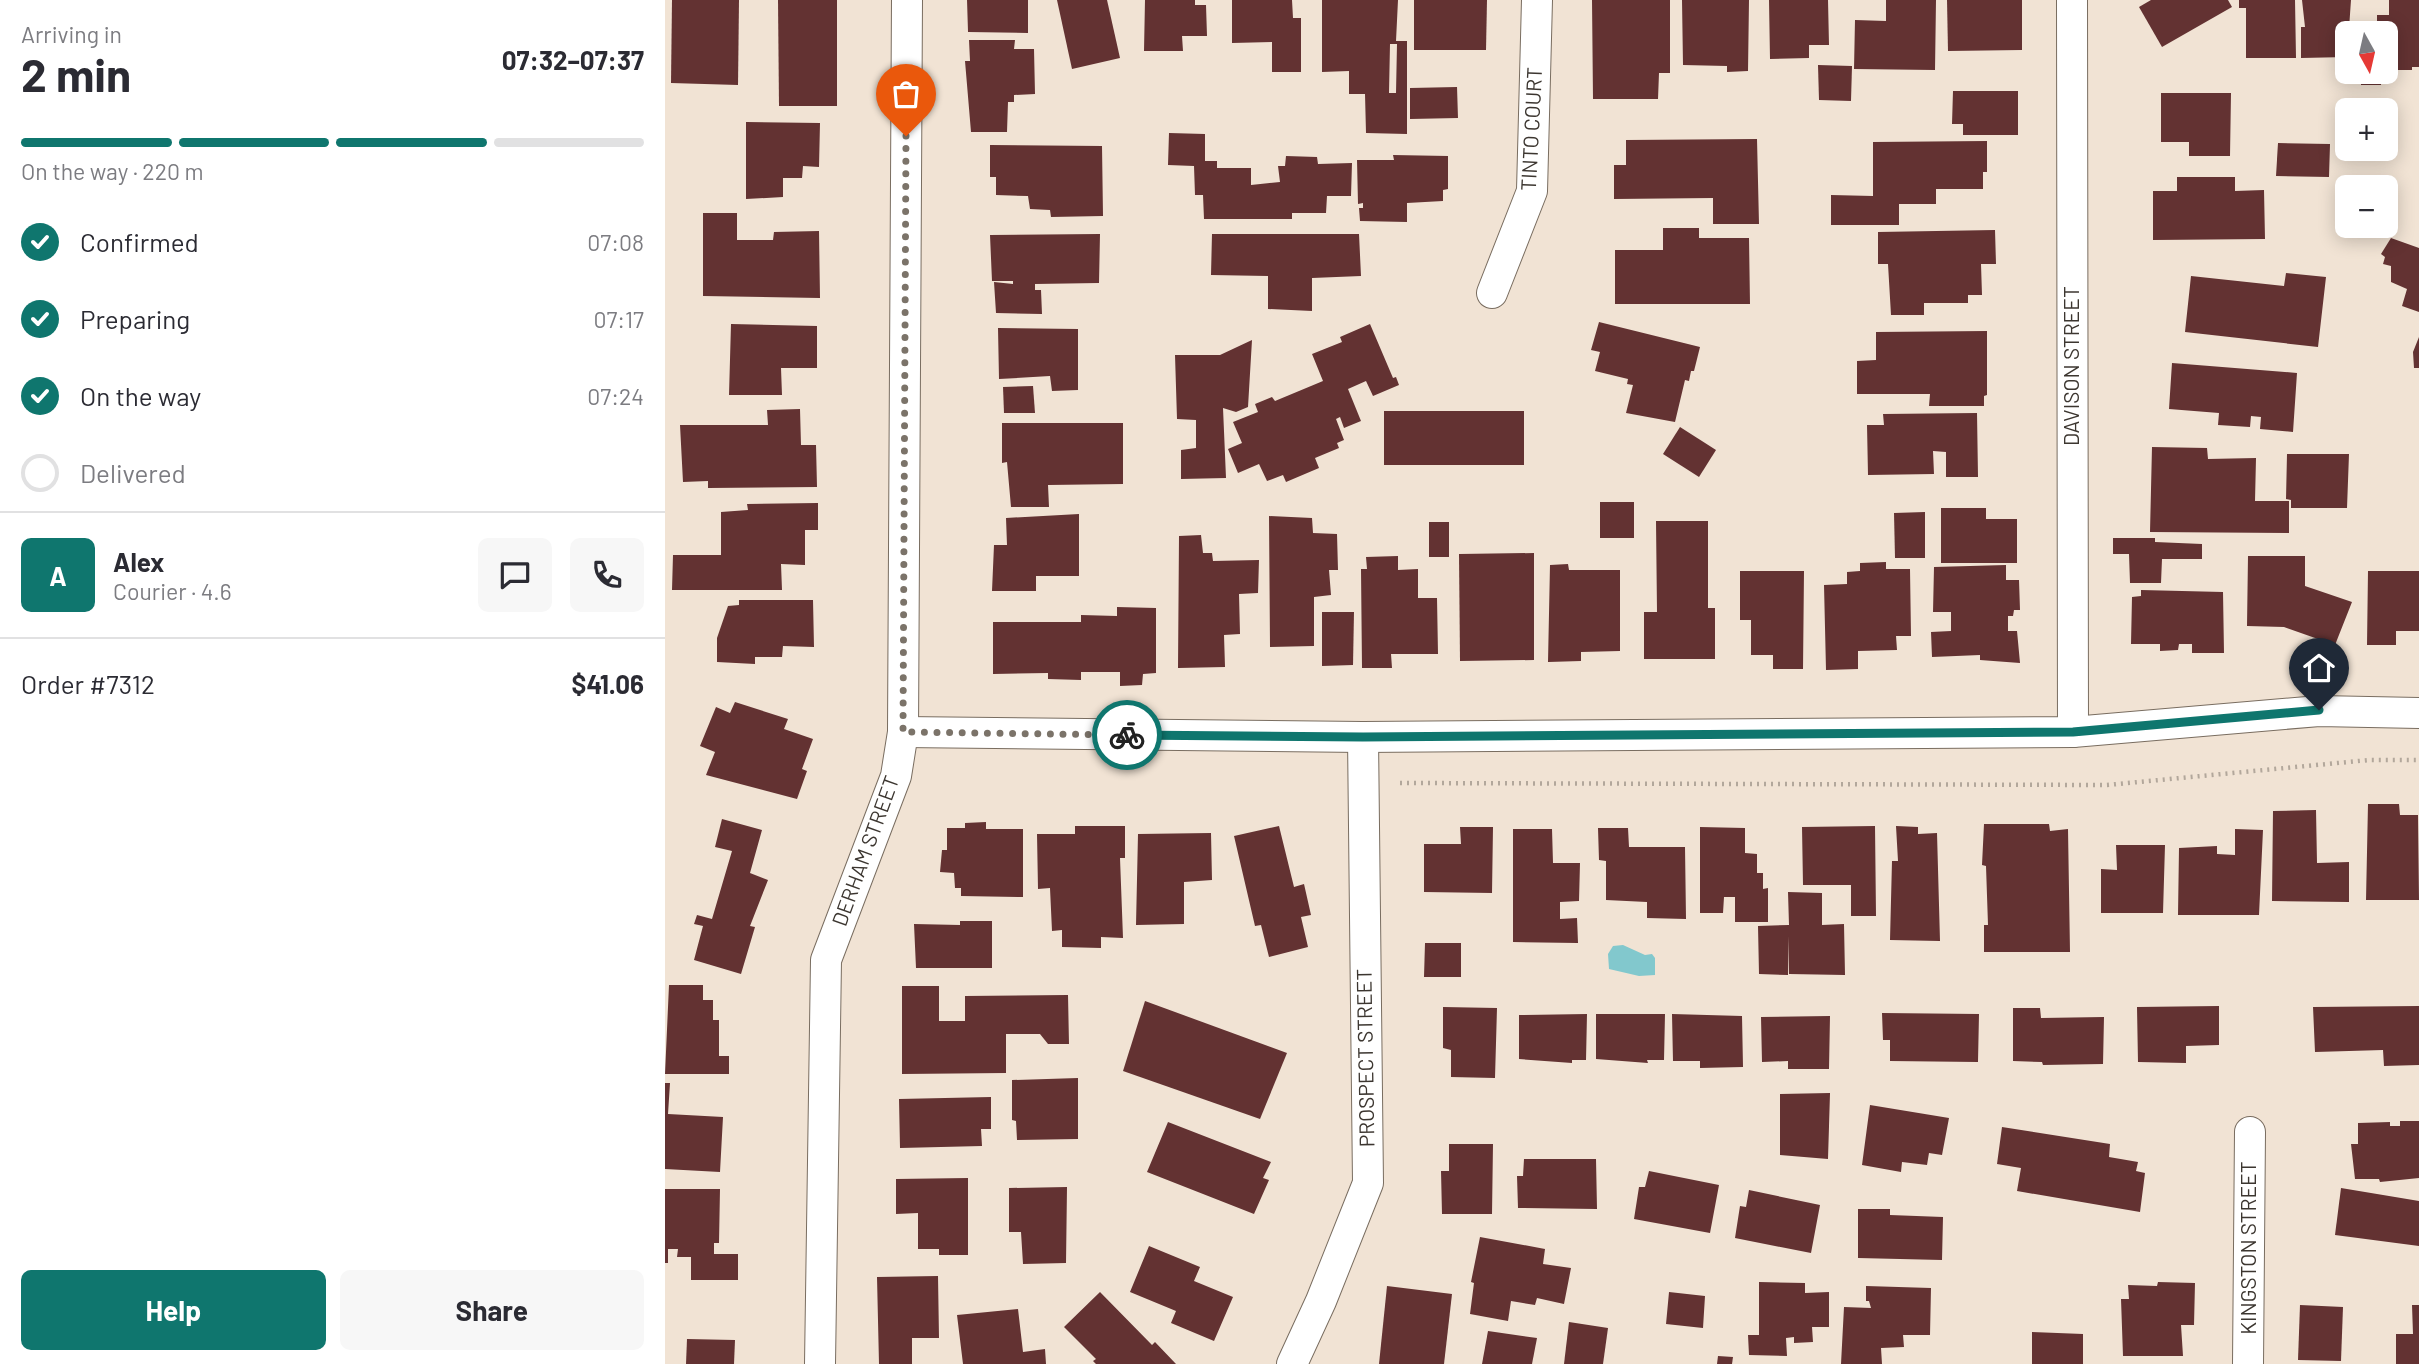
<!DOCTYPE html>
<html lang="en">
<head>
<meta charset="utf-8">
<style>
  body { margin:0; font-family:Barlow,sans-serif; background:#f7f7f7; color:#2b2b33; height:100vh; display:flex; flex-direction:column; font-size:26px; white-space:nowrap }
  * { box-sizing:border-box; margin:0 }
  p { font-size:23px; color:#7c7c81 }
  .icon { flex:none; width:38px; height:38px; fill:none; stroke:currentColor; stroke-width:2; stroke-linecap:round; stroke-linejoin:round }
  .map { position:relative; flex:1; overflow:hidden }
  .sheet { display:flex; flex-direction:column; background:#fff; width:665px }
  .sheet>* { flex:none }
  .needle { width:46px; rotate:172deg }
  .controls { position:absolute; left:1670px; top:21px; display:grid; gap:14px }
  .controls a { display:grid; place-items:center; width:63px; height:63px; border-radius:10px; background:#fff; box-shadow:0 4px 18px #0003; font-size:35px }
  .pin { position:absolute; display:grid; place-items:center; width:60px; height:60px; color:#fff; margin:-72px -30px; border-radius:50% 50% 50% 0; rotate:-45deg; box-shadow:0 0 7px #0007 }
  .pin .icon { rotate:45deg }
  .courier { position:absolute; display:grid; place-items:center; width:70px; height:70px; margin:-35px; border:5px solid #0f766e; border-radius:50%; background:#fff; color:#222; box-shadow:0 2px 9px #0007 }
  .head em { font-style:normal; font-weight:700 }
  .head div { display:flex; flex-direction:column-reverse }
  .head { display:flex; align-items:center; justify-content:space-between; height:119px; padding:0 21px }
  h1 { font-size:46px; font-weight:700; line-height:52px }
  .bar { display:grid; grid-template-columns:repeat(4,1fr); gap:10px 7px; align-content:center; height:84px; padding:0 21px }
  .bar i { height:9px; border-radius:5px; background:#e1e1e2 }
  .bar .selected { background:#0f766e }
  .bar p { grid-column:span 4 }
  .line { display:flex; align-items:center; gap:18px; padding:0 21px; border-top:2px solid #e1e1e2 }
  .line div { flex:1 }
  .round { display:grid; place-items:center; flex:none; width:74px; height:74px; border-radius:10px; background:#f7f7f7 }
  ol { padding:0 21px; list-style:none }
  li { display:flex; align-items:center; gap:21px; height:77px }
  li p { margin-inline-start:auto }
  li .icon { padding:7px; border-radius:50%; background:#0f766e; color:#fff; stroke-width:4 }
  li:last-child { color:#7c7c81 }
  li i { width:38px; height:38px; border:4px solid #e1e1e2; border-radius:50% }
  .action { display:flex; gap:14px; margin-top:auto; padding:14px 21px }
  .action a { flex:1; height:80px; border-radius:10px; background:#0f766e; color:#fff; font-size:28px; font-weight:700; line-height:80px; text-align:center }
  .action a+a { background:#f7f7f7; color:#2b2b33 }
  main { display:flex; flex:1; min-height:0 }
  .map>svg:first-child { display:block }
  .water { fill:#82c8cd }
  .building { fill:#633232; fill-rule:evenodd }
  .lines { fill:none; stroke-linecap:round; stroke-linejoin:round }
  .minor-casing { stroke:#796d60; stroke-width:32 }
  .path { stroke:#b2a79b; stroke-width:4.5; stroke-dasharray:2 5; stroke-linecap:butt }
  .minor { stroke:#fff; stroke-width:30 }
  .done { stroke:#7b7369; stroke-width:7; stroke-dasharray:0 12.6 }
  .route { stroke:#0f766e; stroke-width:9 }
  .labels { text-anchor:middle; stroke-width:7; stroke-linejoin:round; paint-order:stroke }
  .street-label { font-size:21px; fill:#3c3630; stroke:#fff }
</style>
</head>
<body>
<main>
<section class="sheet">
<div class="head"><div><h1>2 min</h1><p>Arriving in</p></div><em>07:32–07:37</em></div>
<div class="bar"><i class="selected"></i><i class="selected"></i><i class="selected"></i><i></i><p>On the way · 220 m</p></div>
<ol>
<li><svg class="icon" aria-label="check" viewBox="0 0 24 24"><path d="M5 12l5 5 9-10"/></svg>Confirmed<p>07:08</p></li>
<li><svg class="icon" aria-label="check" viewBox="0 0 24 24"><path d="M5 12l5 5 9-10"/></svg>Preparing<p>07:17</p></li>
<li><svg class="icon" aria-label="check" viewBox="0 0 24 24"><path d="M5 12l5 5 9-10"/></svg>On the way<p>07:24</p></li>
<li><i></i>Delivered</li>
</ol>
<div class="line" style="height:126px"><b class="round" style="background:#0f766e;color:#fff">A</b><div><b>Alex</b><p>Courier · 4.6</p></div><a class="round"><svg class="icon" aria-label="chat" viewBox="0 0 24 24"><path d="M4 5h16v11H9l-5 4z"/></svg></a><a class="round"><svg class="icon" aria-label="phone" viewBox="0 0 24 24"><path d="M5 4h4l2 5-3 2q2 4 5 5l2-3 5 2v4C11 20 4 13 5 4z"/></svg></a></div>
<div class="line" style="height:91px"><div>Order #7312</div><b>$41.06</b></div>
<div class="action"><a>Help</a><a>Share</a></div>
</section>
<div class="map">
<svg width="1754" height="1364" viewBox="0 0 1754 1364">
  <rect width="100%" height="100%" fill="#f1e3d4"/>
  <polygon class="water" points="958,945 980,955 987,954 990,958 990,975 974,976 944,969 943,954 948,946"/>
  <g class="building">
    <polygon points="7,0 74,0 73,85 6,83"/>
    <polygon points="113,0 172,0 172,106 114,106"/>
    <polygon points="302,0 363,0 363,33 303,32"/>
    <polygon points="392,0 442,0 455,58 407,69"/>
    <polygon points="480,0 530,0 530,5 541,5 542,36 517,36 518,51 479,51"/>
    <polygon points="567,0 627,0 628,18 636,18 636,72 607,72 607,42 567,43"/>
    <path d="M657 0H733L731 41H742V134L701 133 700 94H684V71L657 72ZM725 44H732L731 93H724Z"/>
    <polygon points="749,0 822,0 821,50 749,50"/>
    <polygon points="927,0 1005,0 1005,73 994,73 993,99 928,99"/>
    <polygon points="1017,0 1084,0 1083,71 1062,72 1062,66 1018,65"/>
    <polygon points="1104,0 1163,0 1164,45 1144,45 1144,58 1105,59"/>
    <polygon points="1221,0 1271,0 1270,70 1189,69 1190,20 1221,21"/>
    <polygon points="1282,0 1357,0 1357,50 1283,51"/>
    <polygon points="1486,0 1563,0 1567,7 1497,47 1474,7"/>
    <polygon points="1574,0 1630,0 1631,58 1581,58 1581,8 1574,8"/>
    <polygon points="1637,0 1686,0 1682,57 1636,58 1636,27 1640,27"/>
    <polygon points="1724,0 1754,0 1754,67 1747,67 1747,70 1720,70 1720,33 1712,33 1712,15 1724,15"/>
    <polygon points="304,40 350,40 349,49 369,49 370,94 349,95 349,102 343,102 342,132 306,132 300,61 305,61"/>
    <polygon points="1153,65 1187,66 1186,101 1154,100"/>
    <polygon points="1696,72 1717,72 1716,85 1696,85"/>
    <polygon points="792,87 793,118 745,119 745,88"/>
    <polygon points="1288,91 1353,91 1353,135 1298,135 1298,124 1287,124"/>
    <polygon points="1496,93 1566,93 1565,156 1524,156 1524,142 1496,142"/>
    <polygon points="81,122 155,123 154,167 138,166 137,178 118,178 118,197 81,199"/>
    <polygon points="504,133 540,134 540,161 552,161 552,168 586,168 586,185 615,182 613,166 620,166 621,156 652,157 653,164 687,163 686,196 662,196 661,213 627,213 627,219 539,219 538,195 530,195 529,166 503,165"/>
    <polygon points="1092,139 1094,224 1048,224 1048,198 949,199 949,165 961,165 961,140"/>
    <polygon points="1322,141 1322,172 1318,172 1318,189 1271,189 1271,204 1234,204 1234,225 1166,225 1166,195 1208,196 1208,142"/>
    <polygon points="1613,143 1665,144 1664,177 1611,176"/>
    <polygon points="325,145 437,146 438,216 386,217 385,210 365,209 363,196 331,195 331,177 325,177"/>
    <polygon points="728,155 783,156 783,189 778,190 778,201 742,203 742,222 695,221 694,208 698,208 698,203 693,204 692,160 729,160"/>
    <polygon points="1512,177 1570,177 1570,191 1599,190 1600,239 1488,240 1488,191 1512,191"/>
    <polygon points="38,213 72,213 72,240 108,240 109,232 154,231 155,298 38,296"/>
    <polygon points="998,228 1034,228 1034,238 1084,238 1085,304 950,304 950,250 998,250"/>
    <polygon points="1330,230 1331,264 1316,264 1317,295 1303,295 1303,303 1259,303 1259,315 1226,315 1223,264 1213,264 1213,232"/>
    <polygon points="435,234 434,283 370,284 370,290 376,290 377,314 331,313 329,282 348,284 348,281 327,281 325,235"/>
    <polygon points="547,234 694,234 696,276 647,278 647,311 603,309 603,276 546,275"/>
    <polygon points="1726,238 1754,248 1754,312 1737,306 1742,289 1726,282 1726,266 1718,264 1720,257 1716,254"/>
    <polygon points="1621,273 1661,277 1653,347 1520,332 1526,276 1619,286"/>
    <polygon points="934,322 1035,347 1029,371 1026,371 1024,381 1020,380 1010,422 961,413 968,385 962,384 963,379 930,371 935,352 926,350"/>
    <polygon points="66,324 152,326 152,368 116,368 117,395 64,395"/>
    <polygon points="705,324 728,378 731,377 734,385 708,396 701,381 683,389 696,421 679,428 675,417 671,419 679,440 672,443 674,448 650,458 654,468 621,482 618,475 602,481 594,464 573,473 563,449 577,443 568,422 593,412 590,404 607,397 610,401 658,381 647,354 677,342 675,337"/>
    <polygon points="333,328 413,329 413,390 387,391 385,376 334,379"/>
    <polygon points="1322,331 1322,395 1319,396 1319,406 1264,406 1265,394 1192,394 1192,361 1211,360 1211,332"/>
    <polygon points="1754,337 1754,368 1749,368 1748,352"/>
    <polygon points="587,340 583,407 571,412 558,408 561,478 516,479 516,450 531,448 531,420 512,419 510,355 555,355"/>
    <polygon points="1507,363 1632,373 1628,432 1595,429 1596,417 1586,416 1585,427 1553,425 1554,413 1504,409"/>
    <polygon points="368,386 370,413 339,413 338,387"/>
    <polygon points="135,409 136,445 151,445 152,487 43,488 43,481 18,482 15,425 103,425 102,410"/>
    <rect x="719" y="411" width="140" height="54"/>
    <polygon points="1312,413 1313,477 1281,477 1281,452 1268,451 1269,474 1203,475 1202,425 1219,425 1218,414"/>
    <polygon points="337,423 458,423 458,484 383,485 384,507 346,507 342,462 337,463"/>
    <polygon points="1015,427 1051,450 1034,477 998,454"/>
    <polygon points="1487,447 1542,448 1543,459 1591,458 1590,501 1624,501 1624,533 1485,532"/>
    <polygon points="1622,454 1684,454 1682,508 1626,508 1626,500 1621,499"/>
    <rect x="935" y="502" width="34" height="36"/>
    <polygon points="153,503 153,530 140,530 140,565 116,564 117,590 7,590 8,555 56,555 56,512 83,510 82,504"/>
    <polygon points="1276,508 1321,508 1321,519 1352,519 1352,563 1276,563"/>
    <polygon points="1260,512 1260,558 1230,558 1229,513"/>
    <polygon points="414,514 414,576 371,576 371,591 327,591 329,545 342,545 341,518"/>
    <polygon points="604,516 647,518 648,533 672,534 673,570 664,570 666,595 649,597 649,646 605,647"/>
    <polygon points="991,521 1043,521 1043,608 1050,608 1050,659 979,659 979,612 992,612"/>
    <rect x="764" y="522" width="20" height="35"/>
    <polygon points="536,535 538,553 547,553 548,561 594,560 593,593 574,594 575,634 559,635 560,667 513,668 514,536"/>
    <polygon points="1448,538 1490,538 1490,542 1537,544 1537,559 1497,559 1496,583 1465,583 1464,554 1448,554"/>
    <polygon points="869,553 869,660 795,661 794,554"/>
    <polygon points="733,556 733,570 753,569 753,598 772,598 773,654 726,654 727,668 697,668 696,569 702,569 701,557"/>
    <polygon points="1583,556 1640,556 1640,586 1687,602 1670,645 1619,627 1582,626"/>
    <polygon points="1221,562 1221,569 1245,569 1246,636 1231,636 1232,650 1193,651 1193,669 1161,670 1159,585 1182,584 1182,572 1195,571 1195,563"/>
    <polygon points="903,564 904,570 955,570 955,651 916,652 916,661 883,662 885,565"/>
    <polygon points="1341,565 1341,580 1354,580 1355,610 1349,610 1348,616 1343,616 1343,631 1352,631 1355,663 1315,660 1315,655 1267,657 1266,632 1286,631 1286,612 1268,612 1269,567"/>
    <polygon points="1075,571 1139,571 1138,669 1108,669 1108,655 1086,655 1086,620 1075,620"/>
    <polygon points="1703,571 1754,571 1754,631 1731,631 1731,645 1702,645"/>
    <polygon points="1476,590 1558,592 1559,653 1527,653 1527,644 1514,644 1513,650 1495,651 1495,644 1466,644 1467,597 1476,596"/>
    <polygon points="74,600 148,600 149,647 118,646 117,657 90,657 90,664 52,662 52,638 63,606 74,605"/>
    <polygon points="452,607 491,608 491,673 478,674 477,685 455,686 455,672 416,672 416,680 383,679 383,673 328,674 328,622 416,622 416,615 452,616"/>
    <polygon points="657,612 689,612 688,665 657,666"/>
    <polygon points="70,702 123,719 119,729 148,739 137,769 142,771 132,799 41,775 50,752 35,746 51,707 65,713"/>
    <polygon points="1703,804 1734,804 1735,815 1753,815 1754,900 1701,900"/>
    <polygon points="1651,810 1652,863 1684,862 1684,902 1607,901 1608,811"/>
    <polygon points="57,819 97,830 85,873 103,880 85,926 90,927 76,974 29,960 38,926 29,924 32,915 47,919 67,851 50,847"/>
    <polygon points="321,822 321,829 358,829 358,897 296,896 296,888 290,888 289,873 275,872 277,850 282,850 282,828 300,828 300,823"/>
    <polygon points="1319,824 1384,824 1385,831 1403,829 1405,952 1319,952 1319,925 1323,925 1321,866 1317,865"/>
    <polygon points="410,826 460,826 460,858 455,858 458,938 436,937 436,948 397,947 397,930 387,931 385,888 373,889 372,834 410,834"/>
    <polygon points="614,826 629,887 639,884 646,915 636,917 643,947 604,957 596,925 590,926 569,836"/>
    <polygon points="1210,826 1211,916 1186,916 1186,885 1138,885 1137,827"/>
    <polygon points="1231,826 1253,827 1253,834 1272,833 1275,941 1225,940 1227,861 1233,861"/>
    <polygon points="795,827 828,827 827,893 759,892 759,844 796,844"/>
    <polygon points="1035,827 1080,828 1080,853 1092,854 1092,873 1098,873 1098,889 1103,888 1103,922 1070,922 1070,897 1059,897 1058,913 1035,913"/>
    <polygon points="933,828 963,828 964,847 1020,847 1021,919 982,918 982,902 941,900 941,861 934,860"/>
    <polygon points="848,829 887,829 888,863 915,863 914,901 895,902 895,919 912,918 913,943 848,942"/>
    <polygon points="1570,829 1598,830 1594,915 1513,915 1514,848 1552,846 1552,854 1570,855"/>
    <polygon points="546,833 547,880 519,882 519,924 471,925 473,834"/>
    <polygon points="1451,845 1500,845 1498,913 1436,913 1436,869 1452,870"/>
    <polygon points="1123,892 1157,893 1157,925 1179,924 1180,975 1124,974 1124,936 1123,975 1094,974 1093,926 1124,925"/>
    <polygon points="295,921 327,921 327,968 251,968 249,924 295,925"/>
    <polygon points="760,943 796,943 796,977 759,977"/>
    <polygon points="4,985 38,985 38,1000 48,1000 48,1020 54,1020 54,1056 64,1056 64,1074 0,1074"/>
    <polygon points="237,986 274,986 274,1021 300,1021 300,996 403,995 404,1044 383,1044 375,1034 341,1034 341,1073 237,1074"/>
    <polygon points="480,1001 622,1053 595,1119 458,1071"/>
    <polygon points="1554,1006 1554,1045 1521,1046 1521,1063 1473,1062 1472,1007"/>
    <polygon points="1754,1006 1754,1065 1719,1066 1718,1050 1650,1052 1648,1007"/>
    <polygon points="778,1007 832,1008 830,1078 786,1077 786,1050 778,1048"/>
    <polygon points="1348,1008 1375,1008 1376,1018 1439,1017 1438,1064 1378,1065 1377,1062 1348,1061"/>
    <polygon points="1217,1013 1314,1014 1313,1062 1225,1061 1225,1040 1218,1040"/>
    <polygon points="922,1014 921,1060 907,1060 907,1063 854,1059 854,1015"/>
    <polygon points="931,1014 1000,1014 999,1060 982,1060 983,1063 931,1059"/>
    <polygon points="1007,1014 1077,1016 1078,1067 1035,1068 1035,1061 1008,1061"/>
    <polygon points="1165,1016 1164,1069 1123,1069 1123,1061 1097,1062 1096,1017"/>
    <polygon points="413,1078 413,1139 352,1140 351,1121 347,1120 347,1080"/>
    <polygon points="0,1083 5,1083 3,1114 58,1117 55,1172 0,1169"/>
    <polygon points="1165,1093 1163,1159 1115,1155 1115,1094"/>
    <polygon points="326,1097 326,1129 316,1129 317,1146 235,1148 234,1099"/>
    <polygon points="1205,1105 1284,1118 1277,1155 1264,1153 1262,1165 1237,1162 1236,1172 1197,1165"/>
    <polygon points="1735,1121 1754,1121 1754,1178 1715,1182 1714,1179 1690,1179 1686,1144 1693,1144 1693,1123 1725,1122 1725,1126 1735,1126"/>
    <polygon points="503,1122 606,1162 598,1178 604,1180 589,1214 482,1172"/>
    <polygon points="1337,1127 1445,1144 1444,1157 1473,1162 1471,1171 1480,1173 1475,1212 1352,1191 1356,1168 1332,1164"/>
    <polygon points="784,1144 828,1144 827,1214 777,1214 776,1171 784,1171"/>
    <polygon points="859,1159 931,1159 932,1209 853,1208 852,1176 858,1176"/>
    <polygon points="984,1171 1054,1185 1045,1233 969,1219 974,1187 980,1187"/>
    <polygon points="303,1178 303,1255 274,1255 274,1249 253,1249 253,1213 231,1214 231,1179"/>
    <polygon points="402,1187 401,1263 358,1264 356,1232 344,1232 344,1188"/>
    <polygon points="1676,1188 1754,1201 1754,1246 1670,1235"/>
    <polygon points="0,1189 55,1189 54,1243 49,1243 49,1254 73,1254 73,1280 26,1280 26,1257 12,1257 13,1249 3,1249 3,1263 0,1263"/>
    <polygon points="1084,1190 1155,1205 1146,1253 1070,1238 1075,1206 1081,1207"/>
    <polygon points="1193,1209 1225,1209 1225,1215 1278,1217 1277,1260 1193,1258"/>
    <polygon points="815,1237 880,1249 878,1264 906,1268 899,1304 872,1298 870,1305 846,1301 843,1321 805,1314 809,1283 806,1282"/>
    <polygon points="484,1246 535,1267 529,1281 568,1297 549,1341 506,1323 511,1311 465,1292"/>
    <polygon points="273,1276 274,1338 247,1338 247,1364 214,1364 212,1277"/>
    <polygon points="1094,1282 1140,1283 1140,1293 1164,1292 1164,1327 1147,1327 1148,1342 1129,1343 1129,1337 1121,1338 1122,1356 1084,1355 1083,1335 1094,1335"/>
    <polygon points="1493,1282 1530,1283 1529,1325 1516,1325 1518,1356 1458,1356 1456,1299 1464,1299 1463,1285 1492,1286"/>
    <polygon points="722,1286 787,1294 779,1364 714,1364"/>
    <polygon points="1201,1286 1266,1288 1265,1335 1238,1335 1239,1347 1216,1348 1217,1364 1176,1364 1179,1307 1206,1308 1204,1301 1201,1301"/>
    <polygon points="435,1292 487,1345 490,1342 511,1364 431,1364 428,1361 431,1359 399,1327"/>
    <polygon points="1004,1292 1040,1296 1038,1328 1001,1324"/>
    <polygon points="1635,1305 1678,1307 1676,1361 1633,1360"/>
    <polygon points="1747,1305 1754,1305 1754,1364 1731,1364 1731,1334 1748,1334"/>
    <polygon points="353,1309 358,1352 380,1349 381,1364 298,1364 292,1315"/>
    <polygon points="904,1322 943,1328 938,1364 899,1364"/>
    <polygon points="823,1331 872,1338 867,1364 817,1364"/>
    <polygon points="1367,1332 1418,1334 1418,1364 1367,1364"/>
    <polygon points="22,1339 70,1340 69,1364 21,1364"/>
    <polygon points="1053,1356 1068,1357 1067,1364 1052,1364"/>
  </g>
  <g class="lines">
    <g class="minor-casing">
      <g id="minor">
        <polyline points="1407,0 1408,732"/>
        <polyline points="827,293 867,191 872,0"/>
        <polyline points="238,732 698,737 1408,732 1654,711 1754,713"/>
        <polyline points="155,1364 161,960 231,776 238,732 242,0"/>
        <polyline points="627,1364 656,1301 703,1183 698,737"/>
        <polyline points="1583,1364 1585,1132"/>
      </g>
    </g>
    <polyline class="path" points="735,783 1442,785 1704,760 1754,760"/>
    <use href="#minor" class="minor"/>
  </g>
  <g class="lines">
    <polyline class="done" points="241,136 238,732 462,735"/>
    <polyline class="route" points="462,735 698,737 1408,732 1654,710"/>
  </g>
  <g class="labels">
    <g class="street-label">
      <text transform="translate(867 129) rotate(-87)" y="7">TINTO COURT</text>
      <text transform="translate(1407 366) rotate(-90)" y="7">DAVISON STREET</text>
      <text transform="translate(201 851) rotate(-70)" y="7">DERHAM STREET</text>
      <text transform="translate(701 1058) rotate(-91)" y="7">PROSPECT STREET</text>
      <text transform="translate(1584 1248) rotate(-90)" y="7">KINGSTON STREET</text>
    </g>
  </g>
</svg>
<div class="controls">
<a><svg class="needle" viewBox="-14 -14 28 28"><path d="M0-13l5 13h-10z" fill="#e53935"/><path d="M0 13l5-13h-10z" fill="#7c7c81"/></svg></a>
<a>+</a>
<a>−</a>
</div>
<div class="pin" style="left:241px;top:136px;background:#ea580c"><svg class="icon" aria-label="bag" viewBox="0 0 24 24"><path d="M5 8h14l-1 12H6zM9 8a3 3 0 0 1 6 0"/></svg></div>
<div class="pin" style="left:1654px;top:710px;background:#1f2937"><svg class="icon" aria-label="home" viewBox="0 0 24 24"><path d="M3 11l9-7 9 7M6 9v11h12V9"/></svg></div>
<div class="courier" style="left:462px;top:735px"><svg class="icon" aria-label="bike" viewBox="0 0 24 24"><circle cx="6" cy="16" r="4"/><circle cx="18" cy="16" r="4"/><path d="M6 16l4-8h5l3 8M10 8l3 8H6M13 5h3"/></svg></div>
</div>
</main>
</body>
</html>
